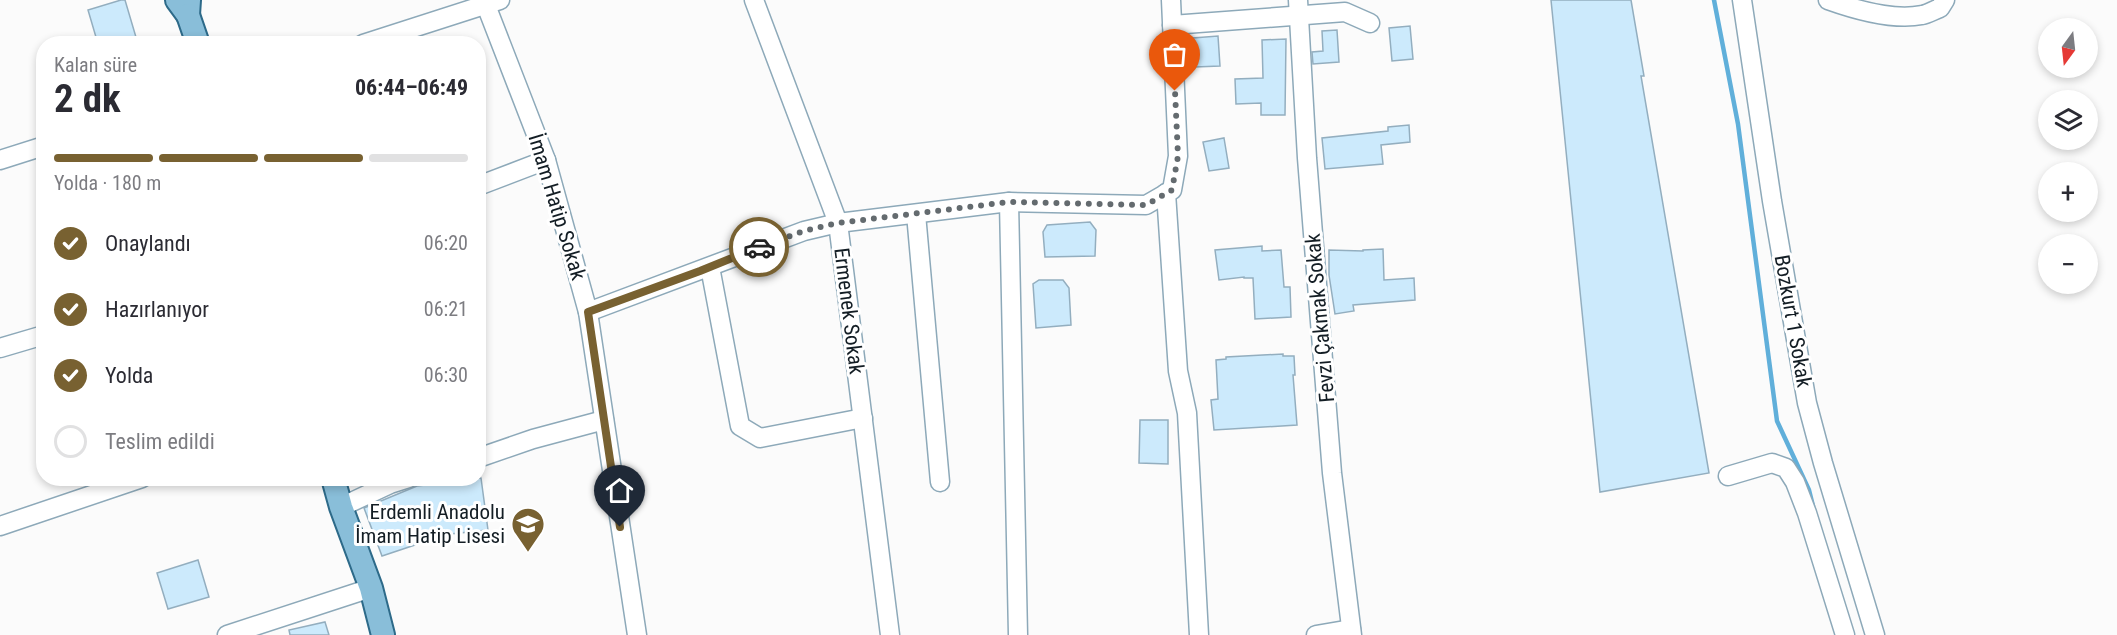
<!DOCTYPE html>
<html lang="tr">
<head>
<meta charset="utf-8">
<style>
  body { margin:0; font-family:"Roboto Condensed",sans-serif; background:#f7f7f7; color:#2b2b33; height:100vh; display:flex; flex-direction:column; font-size:22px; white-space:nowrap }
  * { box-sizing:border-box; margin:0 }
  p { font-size:20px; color:#7c7c81 }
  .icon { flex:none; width:33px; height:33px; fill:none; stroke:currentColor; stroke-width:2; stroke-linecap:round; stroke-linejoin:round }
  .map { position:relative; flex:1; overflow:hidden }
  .sheet { position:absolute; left:36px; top:36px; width:450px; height:450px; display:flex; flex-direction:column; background:#fff; border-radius:24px; box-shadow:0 3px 9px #0003 }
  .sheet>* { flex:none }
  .needle { width:39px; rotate:195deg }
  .controls { position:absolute; left:2038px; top:18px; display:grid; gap:12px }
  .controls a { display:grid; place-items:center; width:60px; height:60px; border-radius:50%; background:#fff; box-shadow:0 3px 9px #0003; font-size:30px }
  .pin { position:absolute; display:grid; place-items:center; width:51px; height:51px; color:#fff; margin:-62px -26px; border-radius:50% 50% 50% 0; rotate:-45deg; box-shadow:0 0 6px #0007 }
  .pin .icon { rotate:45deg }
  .courier { position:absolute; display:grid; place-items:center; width:60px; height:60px; margin:-30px; border:4px solid #786131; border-radius:50%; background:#fff; color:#222; box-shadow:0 2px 8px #0007 }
  .overview em { font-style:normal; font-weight:700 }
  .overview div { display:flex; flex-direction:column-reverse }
  .overview { display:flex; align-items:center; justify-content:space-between; height:102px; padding:0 18px }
  h1 { font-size:39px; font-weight:700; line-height:45px }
  .bar { display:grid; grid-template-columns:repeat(4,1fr); gap:9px 6px; align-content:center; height:72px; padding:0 18px }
  .bar i { height:8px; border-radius:4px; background:#e1e1e2 }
  .bar .on { background:#786131 }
  .bar p { grid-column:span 4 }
  ol { padding:0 18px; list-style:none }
  li { display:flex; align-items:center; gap:18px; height:66px }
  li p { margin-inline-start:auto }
  li .icon { padding:6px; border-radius:50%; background:#786131; color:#fff; stroke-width:4 }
  li:last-child { color:#7c7c81 }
  li i { width:33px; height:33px; border:3px solid #e1e1e2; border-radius:50% }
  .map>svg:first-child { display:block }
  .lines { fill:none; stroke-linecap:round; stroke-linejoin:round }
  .stream { stroke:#60afda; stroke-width:4.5 }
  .building { fill:#cceafc; stroke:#93aebf; stroke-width:1.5 }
  .minor-casing { stroke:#8da9b9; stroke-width:21 }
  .major-casing { stroke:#2d6a89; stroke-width:26 }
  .minor { stroke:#fff; stroke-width:18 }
  .major { stroke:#89bed9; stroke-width:22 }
  .done { stroke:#646b6f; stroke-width:6; stroke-dasharray:0 10.8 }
  .route { stroke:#786131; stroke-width:8 }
  .labels { text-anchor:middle; stroke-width:6; stroke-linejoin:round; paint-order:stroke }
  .street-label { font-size:21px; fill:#131d24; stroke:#fff }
  .poi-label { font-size:21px; fill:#131d24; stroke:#fff; text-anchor:end }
</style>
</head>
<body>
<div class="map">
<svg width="2117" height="635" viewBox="0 0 2117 635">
  <rect width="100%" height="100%" fill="#fbfbfb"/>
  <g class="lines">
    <polyline class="stream" points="1714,0 1738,124 1777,421 1809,490 1813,506"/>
  </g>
  <g class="building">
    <polygon points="121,0 125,0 138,44 98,44 88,10"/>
    <polygon points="1551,0 1631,0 1644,76 1641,76 1709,473 1600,492"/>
    <polygon points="1410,26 1413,59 1392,61 1389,28"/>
    <polygon points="1337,30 1339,62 1313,64 1312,52 1323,51 1322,31"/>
    <polygon points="1218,36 1220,66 1195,67 1193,38"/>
    <polygon points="1286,39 1285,115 1261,115 1261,103 1236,104 1235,79 1263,78 1262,40"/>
    <polygon points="1409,125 1410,142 1381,145 1383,164 1325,169 1322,138 1388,131 1388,127"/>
    <polygon points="1224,138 1229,168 1209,171 1203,142"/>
    <polygon points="1090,222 1096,230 1095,256 1045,257 1043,232 1047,225"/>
    <polygon points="1262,246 1262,251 1281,250 1284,287 1290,287 1291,317 1255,319 1253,278 1244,278 1244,277 1219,280 1215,250"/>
    <polygon points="1383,249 1384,280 1414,278 1415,300 1353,305 1354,311 1335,314 1329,275 1329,250 1363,251 1363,250"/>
    <polygon points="1039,280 1063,280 1069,288 1071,325 1036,328 1033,284"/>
    <polygon points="1283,354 1283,356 1294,356 1295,375 1293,375 1297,425 1214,430 1211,400 1218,399 1216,360 1226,359 1226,357"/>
    <polygon points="1140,420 1168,420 1168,464 1139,463"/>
    <polygon points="481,478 488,530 422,537 424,542 382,556 364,508 417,486"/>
    <polygon points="198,560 209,597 168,609 157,573"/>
    <polygon points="325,622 329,635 290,635 289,630"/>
  </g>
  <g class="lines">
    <g class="minor-casing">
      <g id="minor">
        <polyline points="484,0 546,160 588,312 637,635"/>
        <polyline points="754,0 838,223 890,635"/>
        <polyline points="1298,0 1307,158 1332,473 1352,635"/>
        <polyline points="1742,0 1772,201 1807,403 1823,463 1875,635"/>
        <path d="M1828 0C1856 10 1893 21 1922 15 1928 14 1934 10 1940 8L1945 0"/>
        <polyline points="1172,25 1345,12 1370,23"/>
        <polyline points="363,44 500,0"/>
        <polyline points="0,160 44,146"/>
        <polyline points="478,186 546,160"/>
        <polyline points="1166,193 1178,371 1187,413 1199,635"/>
        <polyline points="1009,202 1018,635"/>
        <polyline points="916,214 940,482"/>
        <polyline points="710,267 740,426 760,438 863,418"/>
        <polyline points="588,312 804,231 838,223 1009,202 1146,205 1172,190 1178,156 1171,0"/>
        <polyline points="0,348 44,335"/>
        <polyline points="478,458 533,439 604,420"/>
        <polyline points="1728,476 1772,463 1786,468 1795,482 1807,513 1845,635"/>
        <polyline points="341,507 390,484 409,478"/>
        <polyline points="0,526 142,478"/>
        <polyline points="227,635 371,588"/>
        <polyline points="1316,635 1351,629"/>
      </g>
    </g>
    <g class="major-casing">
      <g id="major">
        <polyline points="177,0 188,15 189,0"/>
        <polyline points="188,15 198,44"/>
        <polyline points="333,478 341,507 371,588 383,635"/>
      </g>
    </g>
    <use href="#minor" class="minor"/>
    <use href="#major" class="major"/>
  </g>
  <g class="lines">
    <polyline class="done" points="759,247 804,231 838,223 1009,202 1146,205 1172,190 1178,156 1175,91"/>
    <polyline class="route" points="620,527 588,312 700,271 759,247"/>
  </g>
  <defs>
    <g id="school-pin" transform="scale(1.725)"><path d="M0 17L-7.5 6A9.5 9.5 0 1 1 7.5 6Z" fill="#786131" stroke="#fff"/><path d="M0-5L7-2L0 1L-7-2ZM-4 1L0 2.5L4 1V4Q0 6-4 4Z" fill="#fff"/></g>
  </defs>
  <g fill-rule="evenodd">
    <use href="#school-pin" x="528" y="524"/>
  </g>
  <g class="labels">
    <g class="street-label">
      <text transform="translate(557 207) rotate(73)" y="7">İmam Hatip Sokak</text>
      <text transform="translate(849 311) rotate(83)" y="7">Ermenek Sokak</text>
      <text transform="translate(1320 318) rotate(-95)" y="7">Fevzi Çakmak Sokak</text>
      <text transform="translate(1793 321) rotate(80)" y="7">Bozkurt 1 Sokak</text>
    </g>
    <g class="poi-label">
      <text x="505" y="519">Erdemli Anadolu<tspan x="505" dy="24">İmam Hatip Lisesi</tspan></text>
    </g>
  </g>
</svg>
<div class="controls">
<a><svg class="needle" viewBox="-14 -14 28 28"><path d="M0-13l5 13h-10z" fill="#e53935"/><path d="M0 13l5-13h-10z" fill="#7c7c81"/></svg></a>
<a><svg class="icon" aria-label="layers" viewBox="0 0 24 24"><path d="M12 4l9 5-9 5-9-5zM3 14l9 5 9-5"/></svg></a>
<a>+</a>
<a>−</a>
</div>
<div class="pin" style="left:1175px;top:91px;background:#ea580c"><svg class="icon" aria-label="bag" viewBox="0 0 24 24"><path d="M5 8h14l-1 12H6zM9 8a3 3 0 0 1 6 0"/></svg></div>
<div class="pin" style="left:620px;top:527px;background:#1f2937"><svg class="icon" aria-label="home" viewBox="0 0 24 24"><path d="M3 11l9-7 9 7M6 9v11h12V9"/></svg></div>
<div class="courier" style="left:759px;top:247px"><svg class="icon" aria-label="car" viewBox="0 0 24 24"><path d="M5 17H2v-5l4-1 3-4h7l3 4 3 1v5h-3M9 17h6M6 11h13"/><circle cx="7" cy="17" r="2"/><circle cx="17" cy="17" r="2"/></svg></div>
<section class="sheet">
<div class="overview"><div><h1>2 dk</h1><p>Kalan süre</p></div><em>06:44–06:49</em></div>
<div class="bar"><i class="on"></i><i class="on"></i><i class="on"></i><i></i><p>Yolda · 180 m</p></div>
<ol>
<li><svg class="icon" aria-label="check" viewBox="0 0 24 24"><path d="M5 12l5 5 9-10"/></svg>Onaylandı<p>06:20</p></li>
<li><svg class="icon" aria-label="check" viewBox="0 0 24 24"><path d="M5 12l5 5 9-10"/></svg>Hazırlanıyor<p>06:21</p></li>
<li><svg class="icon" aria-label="check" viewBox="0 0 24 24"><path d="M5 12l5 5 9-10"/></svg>Yolda<p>06:30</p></li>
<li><i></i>Teslim edildi</li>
</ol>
</section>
</div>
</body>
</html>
